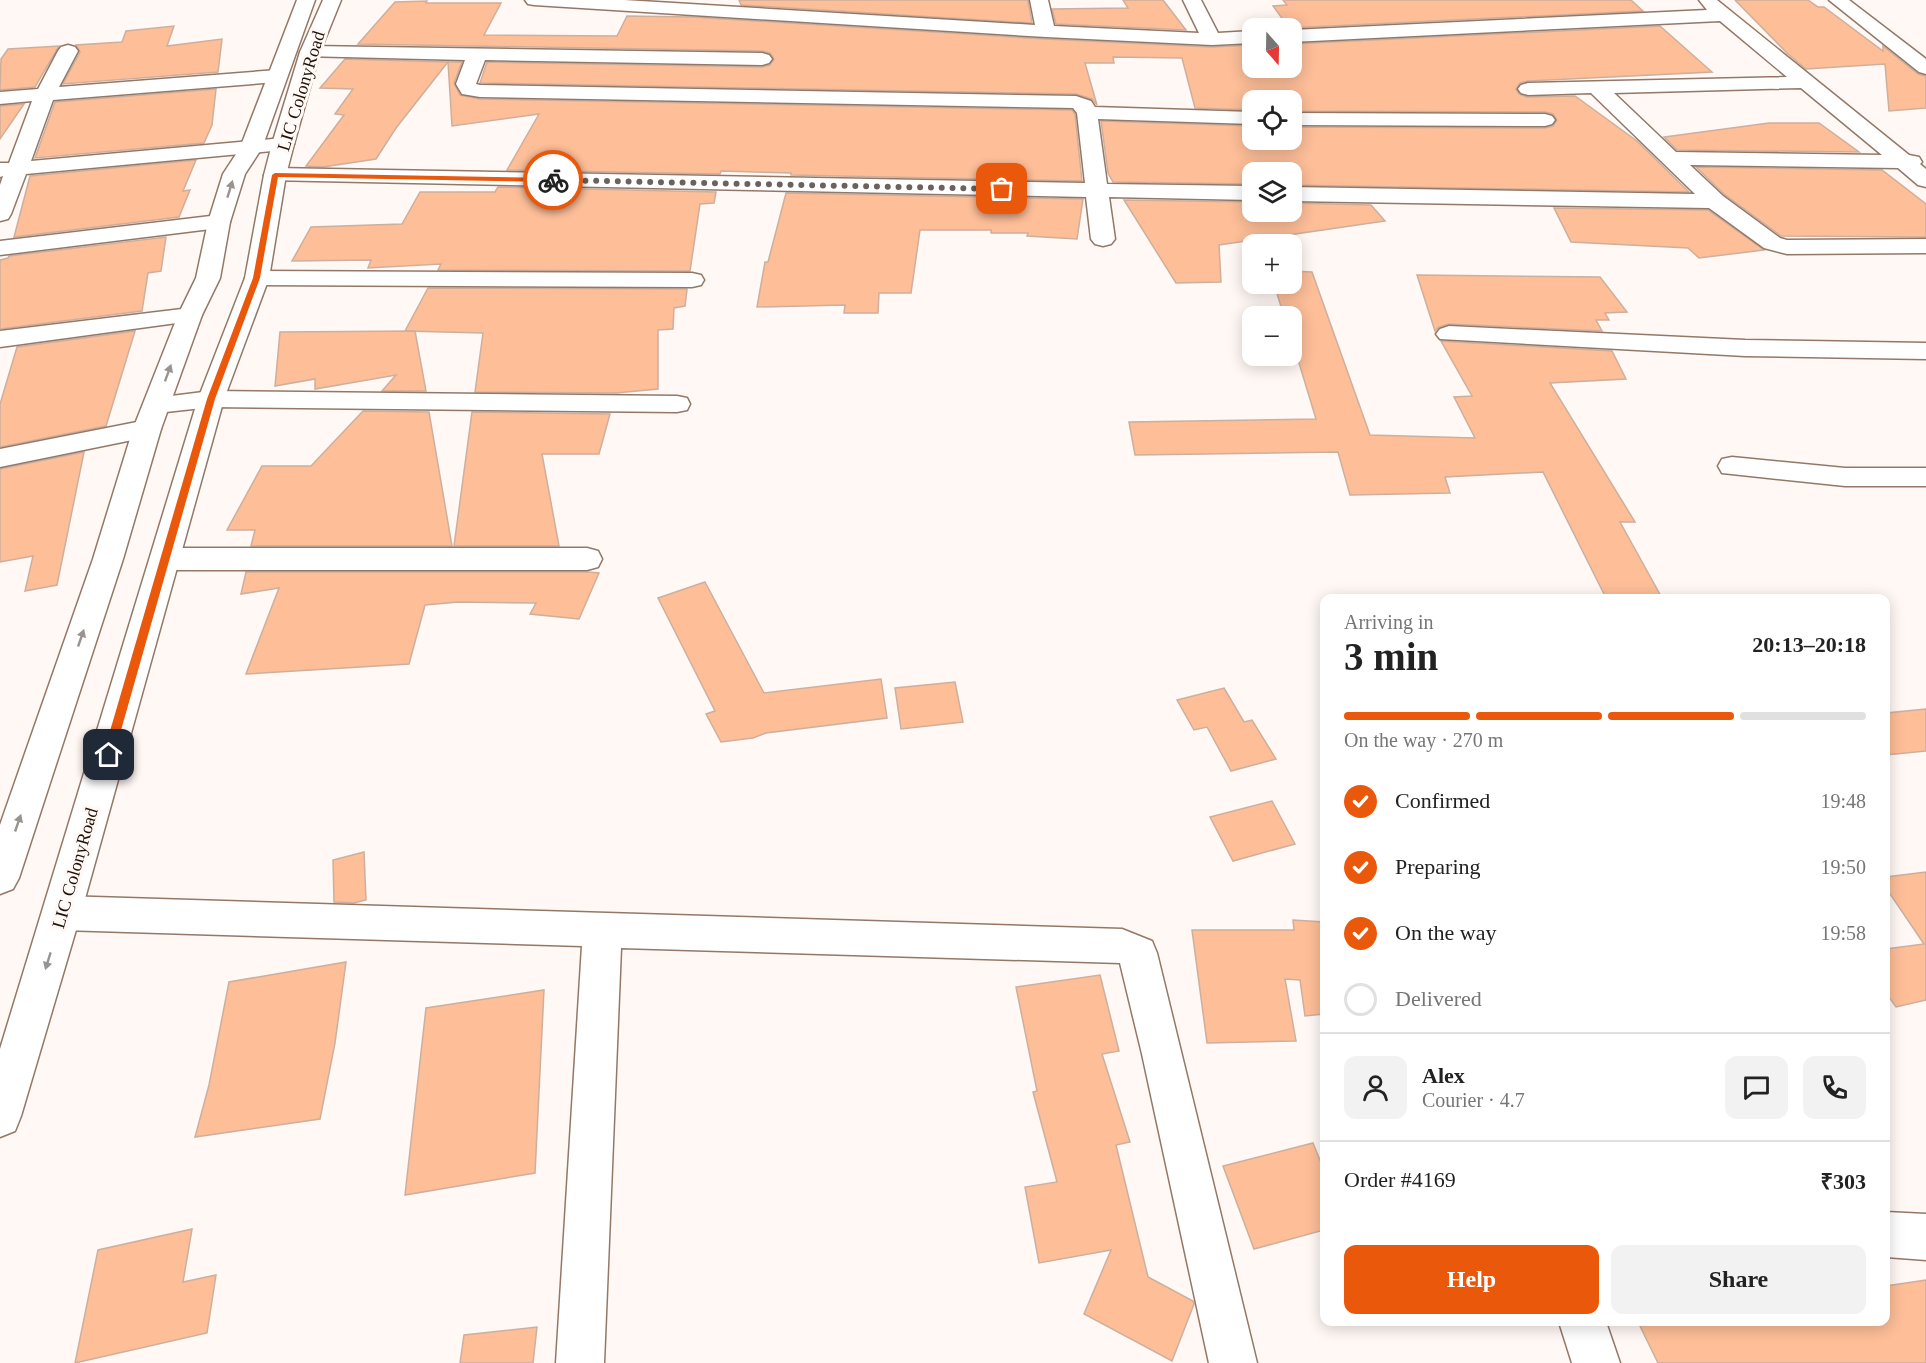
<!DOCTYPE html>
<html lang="en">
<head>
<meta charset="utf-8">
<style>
  body { margin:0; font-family:Georgia,serif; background:#f2f2f2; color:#222; height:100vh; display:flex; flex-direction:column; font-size:22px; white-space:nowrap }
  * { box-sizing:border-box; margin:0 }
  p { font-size:20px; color:#767676 }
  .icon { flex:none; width:33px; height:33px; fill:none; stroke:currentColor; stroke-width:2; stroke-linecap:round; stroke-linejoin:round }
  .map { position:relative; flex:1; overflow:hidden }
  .details { position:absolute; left:1320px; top:594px; width:570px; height:732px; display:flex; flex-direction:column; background:#fff; border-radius:12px; box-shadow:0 3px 15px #0003 }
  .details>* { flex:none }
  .needle { width:39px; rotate:160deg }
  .tools { position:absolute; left:1242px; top:18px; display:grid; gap:12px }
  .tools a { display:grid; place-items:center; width:60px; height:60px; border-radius:12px; background:#fff; box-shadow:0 3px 15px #0003; font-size:30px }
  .pin { position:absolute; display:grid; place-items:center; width:51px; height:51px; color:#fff; margin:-26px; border-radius:12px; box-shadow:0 3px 9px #0006 }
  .courier { position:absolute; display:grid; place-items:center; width:60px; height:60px; margin:-30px; border:4px solid #ea580c; border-radius:50%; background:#fff; color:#222; box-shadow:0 2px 8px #0007 }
  .overview em { font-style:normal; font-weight:700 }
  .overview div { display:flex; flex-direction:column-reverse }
  .overview { display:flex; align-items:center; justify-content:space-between; height:102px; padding:0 24px }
  h1 { font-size:39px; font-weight:700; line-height:45px }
  .bar { display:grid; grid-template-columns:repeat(4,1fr); gap:9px 6px; align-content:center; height:72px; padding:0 24px }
  .bar i { height:8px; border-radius:4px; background:#e0e0e0 }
  .bar .current { background:#ea580c }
  .bar p { grid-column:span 4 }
  .line { display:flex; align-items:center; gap:15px; padding:0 24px; border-top:2px solid #e0e0e0 }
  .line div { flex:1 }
  .round { display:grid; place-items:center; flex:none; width:63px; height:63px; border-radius:12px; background:#f2f2f2 }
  ol { padding:0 24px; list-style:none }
  li { display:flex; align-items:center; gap:18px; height:66px }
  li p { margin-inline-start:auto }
  li .icon { padding:6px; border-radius:50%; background:#ea580c; color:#fff; stroke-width:4 }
  li:last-child { color:#767676 }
  li i { width:33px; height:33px; border:3px solid #e0e0e0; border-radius:50% }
  .cta { display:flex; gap:12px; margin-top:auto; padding:12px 24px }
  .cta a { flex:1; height:69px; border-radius:12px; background:#ea580c; color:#fff; font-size:24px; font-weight:700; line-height:69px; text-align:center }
  .cta a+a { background:#f2f2f2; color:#222 }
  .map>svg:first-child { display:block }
  .building { fill:#fdbe98; stroke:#ceaf9d; stroke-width:1.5 }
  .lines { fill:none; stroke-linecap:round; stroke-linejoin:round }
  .minor-casing { stroke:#947867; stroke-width:3 }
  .major-casing { stroke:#947867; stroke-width:3 }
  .minor { fill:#fff; fill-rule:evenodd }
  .major { fill:#fff; fill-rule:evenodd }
  .oneway { fill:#999491 }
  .route { fill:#ea580c }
  .done { stroke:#6c625d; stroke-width:6; stroke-dasharray:0 10.8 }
  .labels { text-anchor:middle; stroke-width:6; stroke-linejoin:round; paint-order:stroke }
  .street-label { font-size:18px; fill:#1d120b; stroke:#fff8f4 }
</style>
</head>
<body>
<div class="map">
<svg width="1926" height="1363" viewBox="0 0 1926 1363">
  <rect width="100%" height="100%" fill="#fff8f4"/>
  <g class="building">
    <polygon points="739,0 1028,0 1032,23 741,5"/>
    <polygon points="1123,0 1163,0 1186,30 1056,24 1052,9 1128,8"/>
    <polygon points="1283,0 1631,0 1643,11 1289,28 1273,6 1287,5"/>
    <polygon points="1735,0 1808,0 1818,7 1824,7 1883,51 1883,46 1918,74 1926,76 1926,108 1889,111 1885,64 1806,69 1787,53"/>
    <polygon points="427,1 426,3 501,3 484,35 617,36 627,16 693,17 1046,39 1212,47 1252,45 1252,68 1292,68 1292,44 1660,26 1712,72 1528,81 1520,83 1516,89 1519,94 1527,97 1575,96 1637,141 1689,192 1292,185 1292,172 1252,172 1252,184 1113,182 1108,173 1101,121 1252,126 1252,140 1292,140 1292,127 1545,128 1553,126 1557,120 1553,114 1545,112 1292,111 1292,100 1252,100 1252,110 1195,108 1182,58 1113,57 1114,63 1085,63 1097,105 1092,99 1076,94 480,83 487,62 762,67 770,65 774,59 770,53 762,51 358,44 395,2"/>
    <polygon points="174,26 167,46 222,39 218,72 63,84 80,52 76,45 122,42 126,31"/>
    <polygon points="59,46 35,87 0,90 1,59 8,49"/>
    <polygon points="345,59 448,62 396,128 376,159 323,167 306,166 344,115 335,114 353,89 320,88"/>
    <polygon points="448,62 462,62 454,83 460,95 480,99 1072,110 1075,114 1082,181 791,175 791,173 721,171 720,174 507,170 539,114 452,126"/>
    <polygon points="216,89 212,125 204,143 35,158 55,102"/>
    <polygon points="24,104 0,139 0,106"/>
    <polygon points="1769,123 1819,123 1859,152 1677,150 1664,137"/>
    <polygon points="196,160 183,191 190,190 179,217 14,237 30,176"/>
    <polygon points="1696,167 1882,170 1926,204 1926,237 1781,236 1724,194"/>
    <polygon points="498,187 716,192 714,203 700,204 690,271 438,270 441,264 368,268 371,260 292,261 311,227 402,224 420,192 495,192"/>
    <polygon points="786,193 1083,199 1077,239 1027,236 1028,233 991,233 991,230 920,230 911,293 879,293 878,313 844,313 845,305 757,307 765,262 768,262"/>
    <polygon points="1124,200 1252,202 1252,212 1292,212 1292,203 1371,205 1385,221 1219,245 1221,282 1176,283"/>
    <polygon points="1554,208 1708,210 1764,250 1699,258 1688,248 1571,242"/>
    <polygon points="166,237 161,271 148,273 142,311 0,329 0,260 8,258 9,256"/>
    <polygon points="1292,271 1312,272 1370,435 1475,438 1454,397 1472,396 1441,341 1612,351 1626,379 1550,383 1635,522 1620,522 1662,598 1606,598 1543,472 1445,477 1450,493 1350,495 1338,452 1135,455 1129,422 1316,419 1292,340 1292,316 1284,316 1274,284 1292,284"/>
    <polygon points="1417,275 1600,277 1627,312 1605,313 1609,320 1596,320 1602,331 1449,324 1439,327 1435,331"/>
    <polygon points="428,288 687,289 685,306 674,308 673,329 658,330 658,389 616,393 475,392 483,333 405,331"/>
    <polygon points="135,331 106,426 0,447 0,404 17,347"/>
    <polygon points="415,331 426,391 382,391 396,375 315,389 315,379 275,386 280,332"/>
    <polygon points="363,411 429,412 452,546 251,546 255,530 227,530 262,466 311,466"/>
    <polygon points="472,412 610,414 599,454 542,454 559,546 454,546"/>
    <polygon points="84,452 57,585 25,591 33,556 0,562 0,469"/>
    <polygon points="246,572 588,572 599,573 579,619 530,614 536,603 458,602 425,605 409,664 246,674 279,588 241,594"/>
    <polygon points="705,582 764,693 881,679 887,718 766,733 753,738 721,742 706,714 715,711 658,598"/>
    <polygon points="955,682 963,722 901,729 895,688"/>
    <polygon points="1224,688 1244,722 1252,720 1276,759 1231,771 1207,727 1194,730 1177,700"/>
    <polygon points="1926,709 1926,751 1886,755 1886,713"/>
    <polygon points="1272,801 1295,844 1233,861 1210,817"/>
    <polygon points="364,852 366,900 354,903 334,902 333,860"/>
    <polygon points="1926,872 1926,1000 1896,1007 1886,993 1886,949 1924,944 1886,888 1886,877"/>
    <polygon points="1293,920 1324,922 1324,1014 1305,1016 1300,980 1285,979 1296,1041 1207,1043 1192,930 1294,930"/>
    <polygon points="346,962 335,1043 320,1119 195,1137 209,1085 229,982"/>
    <polygon points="1100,975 1119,1051 1102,1054 1130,1142 1116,1145 1148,1277 1193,1301 1194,1304 1172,1361 1084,1314 1111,1250 1039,1263 1025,1187 1057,1182 1033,1092 1037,1091 1016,987"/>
    <polygon points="544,990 535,1173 405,1195 426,1008"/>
    <polygon points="1313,1143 1324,1170 1324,1230 1254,1249 1223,1166"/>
    <polygon points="192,1229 183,1282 216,1275 207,1333 75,1363 98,1250"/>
    <polygon points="1926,1280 1926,1363 1658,1363 1638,1322 1886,1322 1886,1286"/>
    <polygon points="537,1327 533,1363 460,1363 464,1335"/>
  </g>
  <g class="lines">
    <g class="minor-casing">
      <g id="minor">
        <polygon points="525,0 624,0 1035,25 1030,0 1048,0 1054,26 1199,33 1183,0 1201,0 1218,33 1252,31 1252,43 1212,45 1046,37 534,5 528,4"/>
        <path d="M1699 0H1717L1909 155 1919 157 1922 162 1920 164 1926 169V187L1918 185 1898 168 1690 165 1723 196 1780 238 1787 240 1926 239V253L1787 254 1764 248 1709 208 1292 201V187L1695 194 1591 93 1528 95 1521 93 1518 89 1521 85 1528 83 1787 77 1720 21 1292 42V30L1707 10ZM1801 88 1882 155 1676 152 1614 93Z"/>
        <polygon points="1829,0 1849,0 1926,59 1926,74 1919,72"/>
        <polygon points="68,45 75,47 78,51 59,87 277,70 284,72 287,76 284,80 277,82 53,100 31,161 283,138 290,140 294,144 290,148 283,150 26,174 11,214 8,219 0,221 0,185 3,176 0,177 0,163 9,163 32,101 0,104 0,92 38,89 58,51 61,47"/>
        <polygon points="310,46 762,53 769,55 772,59 769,63 762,65 485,60 476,84 480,85 1076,96 1091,101 1095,107 1252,112 1252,124 1098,119 1107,184 1252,186 1252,200 1109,197 1115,239 1111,244 1103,246 1095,244 1091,239 1086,197 267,180 264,175 267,170 275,168 1085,183 1077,113 1073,108 480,97 462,94 456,84 465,60 303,56 300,52 303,48"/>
        <polygon points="1292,113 1545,114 1552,116 1555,120 1552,124 1545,126 1292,125"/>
        <polygon points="219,215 227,217 230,222 227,227 0,255 0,241"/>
        <polygon points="257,271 692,273 701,275 704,280 701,285 692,287 257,285 248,283 245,278 248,273"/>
        <polygon points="190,308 199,310 202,315 199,320 0,347 0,331"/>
        <polygon points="1449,326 1745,340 1926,343 1926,359 1745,356 1440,339 1436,334 1440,329"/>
        <polygon points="211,391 677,396 687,398 690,404 687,410 677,412 211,407 157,413 147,411 144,405 147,399"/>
        <polygon points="147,420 157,423 161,429 157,435 0,467 0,449"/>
        <polygon points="1732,457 1845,468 1926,468 1926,486 1845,486 1722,473 1718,466 1722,459"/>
        <polygon points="166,548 587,548 598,551 602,559 598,567 587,570 166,570 155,567 151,559 155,551"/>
        <polygon points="62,896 1122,929 1152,941 1157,953 1257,1363 1209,1363 1142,1054 1120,963 621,948 604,1363 556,1363 582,946 62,930 49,925 43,913 49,901"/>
        <polygon points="1886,1212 1926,1214 1926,1260 1886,1257"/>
        <polygon points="1559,1322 1606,1322 1620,1363 1572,1363"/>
      </g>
    </g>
    <g class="major-casing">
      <g id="major">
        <polygon points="297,0 315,0 262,148 245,174 230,222 220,278 202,315 161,429 123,559 19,878 13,889 0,894 0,825 93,559 133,429 178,315 196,278 208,222 223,174 240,148"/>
        <polygon points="323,0 341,0 320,52 294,144 286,175 269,278 224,399 81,913 21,1116 15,1131 0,1137 0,1049 198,399 245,278 264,175 272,144 300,52"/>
      </g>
    </g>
    <use href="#minor" class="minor"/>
    <use href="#major" class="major"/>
  </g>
  <defs><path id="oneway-solid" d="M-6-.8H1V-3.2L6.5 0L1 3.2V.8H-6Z" transform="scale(1.5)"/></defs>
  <g class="oneway">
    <use href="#oneway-solid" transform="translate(230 189) rotate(-73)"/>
    <use href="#oneway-solid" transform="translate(168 373) rotate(-70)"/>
    <use href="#oneway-solid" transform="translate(81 638) rotate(-71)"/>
    <use href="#oneway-solid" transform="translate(18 823) rotate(-71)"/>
    <use href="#oneway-solid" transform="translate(48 961) rotate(107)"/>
  </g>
  <polygon class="route" points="275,173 553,178 557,180 553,182 278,177 260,278 215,399 114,755 109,759 103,755 207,399 253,278 272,175"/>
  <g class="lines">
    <polyline class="done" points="553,180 1002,189"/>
  </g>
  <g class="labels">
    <g class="street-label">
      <text transform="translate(301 91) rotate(-73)" y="6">LIC ColonyRoad</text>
      <text transform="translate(75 868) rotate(-74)" y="6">LIC ColonyRoad</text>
    </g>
  </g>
</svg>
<div class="tools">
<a><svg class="needle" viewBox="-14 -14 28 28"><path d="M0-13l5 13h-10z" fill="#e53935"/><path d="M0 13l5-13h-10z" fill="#767676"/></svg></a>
<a><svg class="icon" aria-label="locate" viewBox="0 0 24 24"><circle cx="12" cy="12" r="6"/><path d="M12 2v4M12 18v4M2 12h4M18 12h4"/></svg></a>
<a><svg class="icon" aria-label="layers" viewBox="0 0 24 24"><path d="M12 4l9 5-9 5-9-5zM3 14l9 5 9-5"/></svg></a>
<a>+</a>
<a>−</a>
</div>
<div class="pin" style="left:1002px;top:189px;background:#ea580c"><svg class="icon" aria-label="bag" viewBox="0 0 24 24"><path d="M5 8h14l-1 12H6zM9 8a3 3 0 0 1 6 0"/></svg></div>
<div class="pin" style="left:109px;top:755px;background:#1f2937"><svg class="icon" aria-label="home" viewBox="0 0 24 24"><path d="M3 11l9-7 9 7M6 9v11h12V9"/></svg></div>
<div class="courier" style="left:553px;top:180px"><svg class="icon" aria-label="bike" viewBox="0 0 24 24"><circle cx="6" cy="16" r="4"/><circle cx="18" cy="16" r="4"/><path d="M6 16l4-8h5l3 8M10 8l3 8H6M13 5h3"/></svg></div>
<section class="details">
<div class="overview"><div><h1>3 min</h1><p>Arriving in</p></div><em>20:13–20:18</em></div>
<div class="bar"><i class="current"></i><i class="current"></i><i class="current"></i><i></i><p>On the way · 270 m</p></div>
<ol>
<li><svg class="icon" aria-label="check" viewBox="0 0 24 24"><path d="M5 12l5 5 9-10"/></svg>Confirmed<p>19:48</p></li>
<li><svg class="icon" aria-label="check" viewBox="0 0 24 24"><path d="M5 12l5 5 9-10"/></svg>Preparing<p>19:50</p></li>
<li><svg class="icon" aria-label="check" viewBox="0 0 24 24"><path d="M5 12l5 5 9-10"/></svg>On the way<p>19:58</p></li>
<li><i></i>Delivered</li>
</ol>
<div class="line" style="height:108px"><a class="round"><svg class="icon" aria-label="person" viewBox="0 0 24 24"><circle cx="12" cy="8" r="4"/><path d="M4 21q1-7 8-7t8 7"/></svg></a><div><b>Alex</b><p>Courier · 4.7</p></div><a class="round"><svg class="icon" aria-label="chat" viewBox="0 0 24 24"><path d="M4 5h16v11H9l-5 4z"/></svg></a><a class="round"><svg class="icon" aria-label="phone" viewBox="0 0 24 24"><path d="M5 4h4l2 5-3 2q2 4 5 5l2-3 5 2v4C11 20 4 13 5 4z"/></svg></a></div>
<div class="line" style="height:78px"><div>Order #4169</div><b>₹303</b></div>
<div class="cta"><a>Help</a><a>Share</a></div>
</section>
</div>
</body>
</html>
